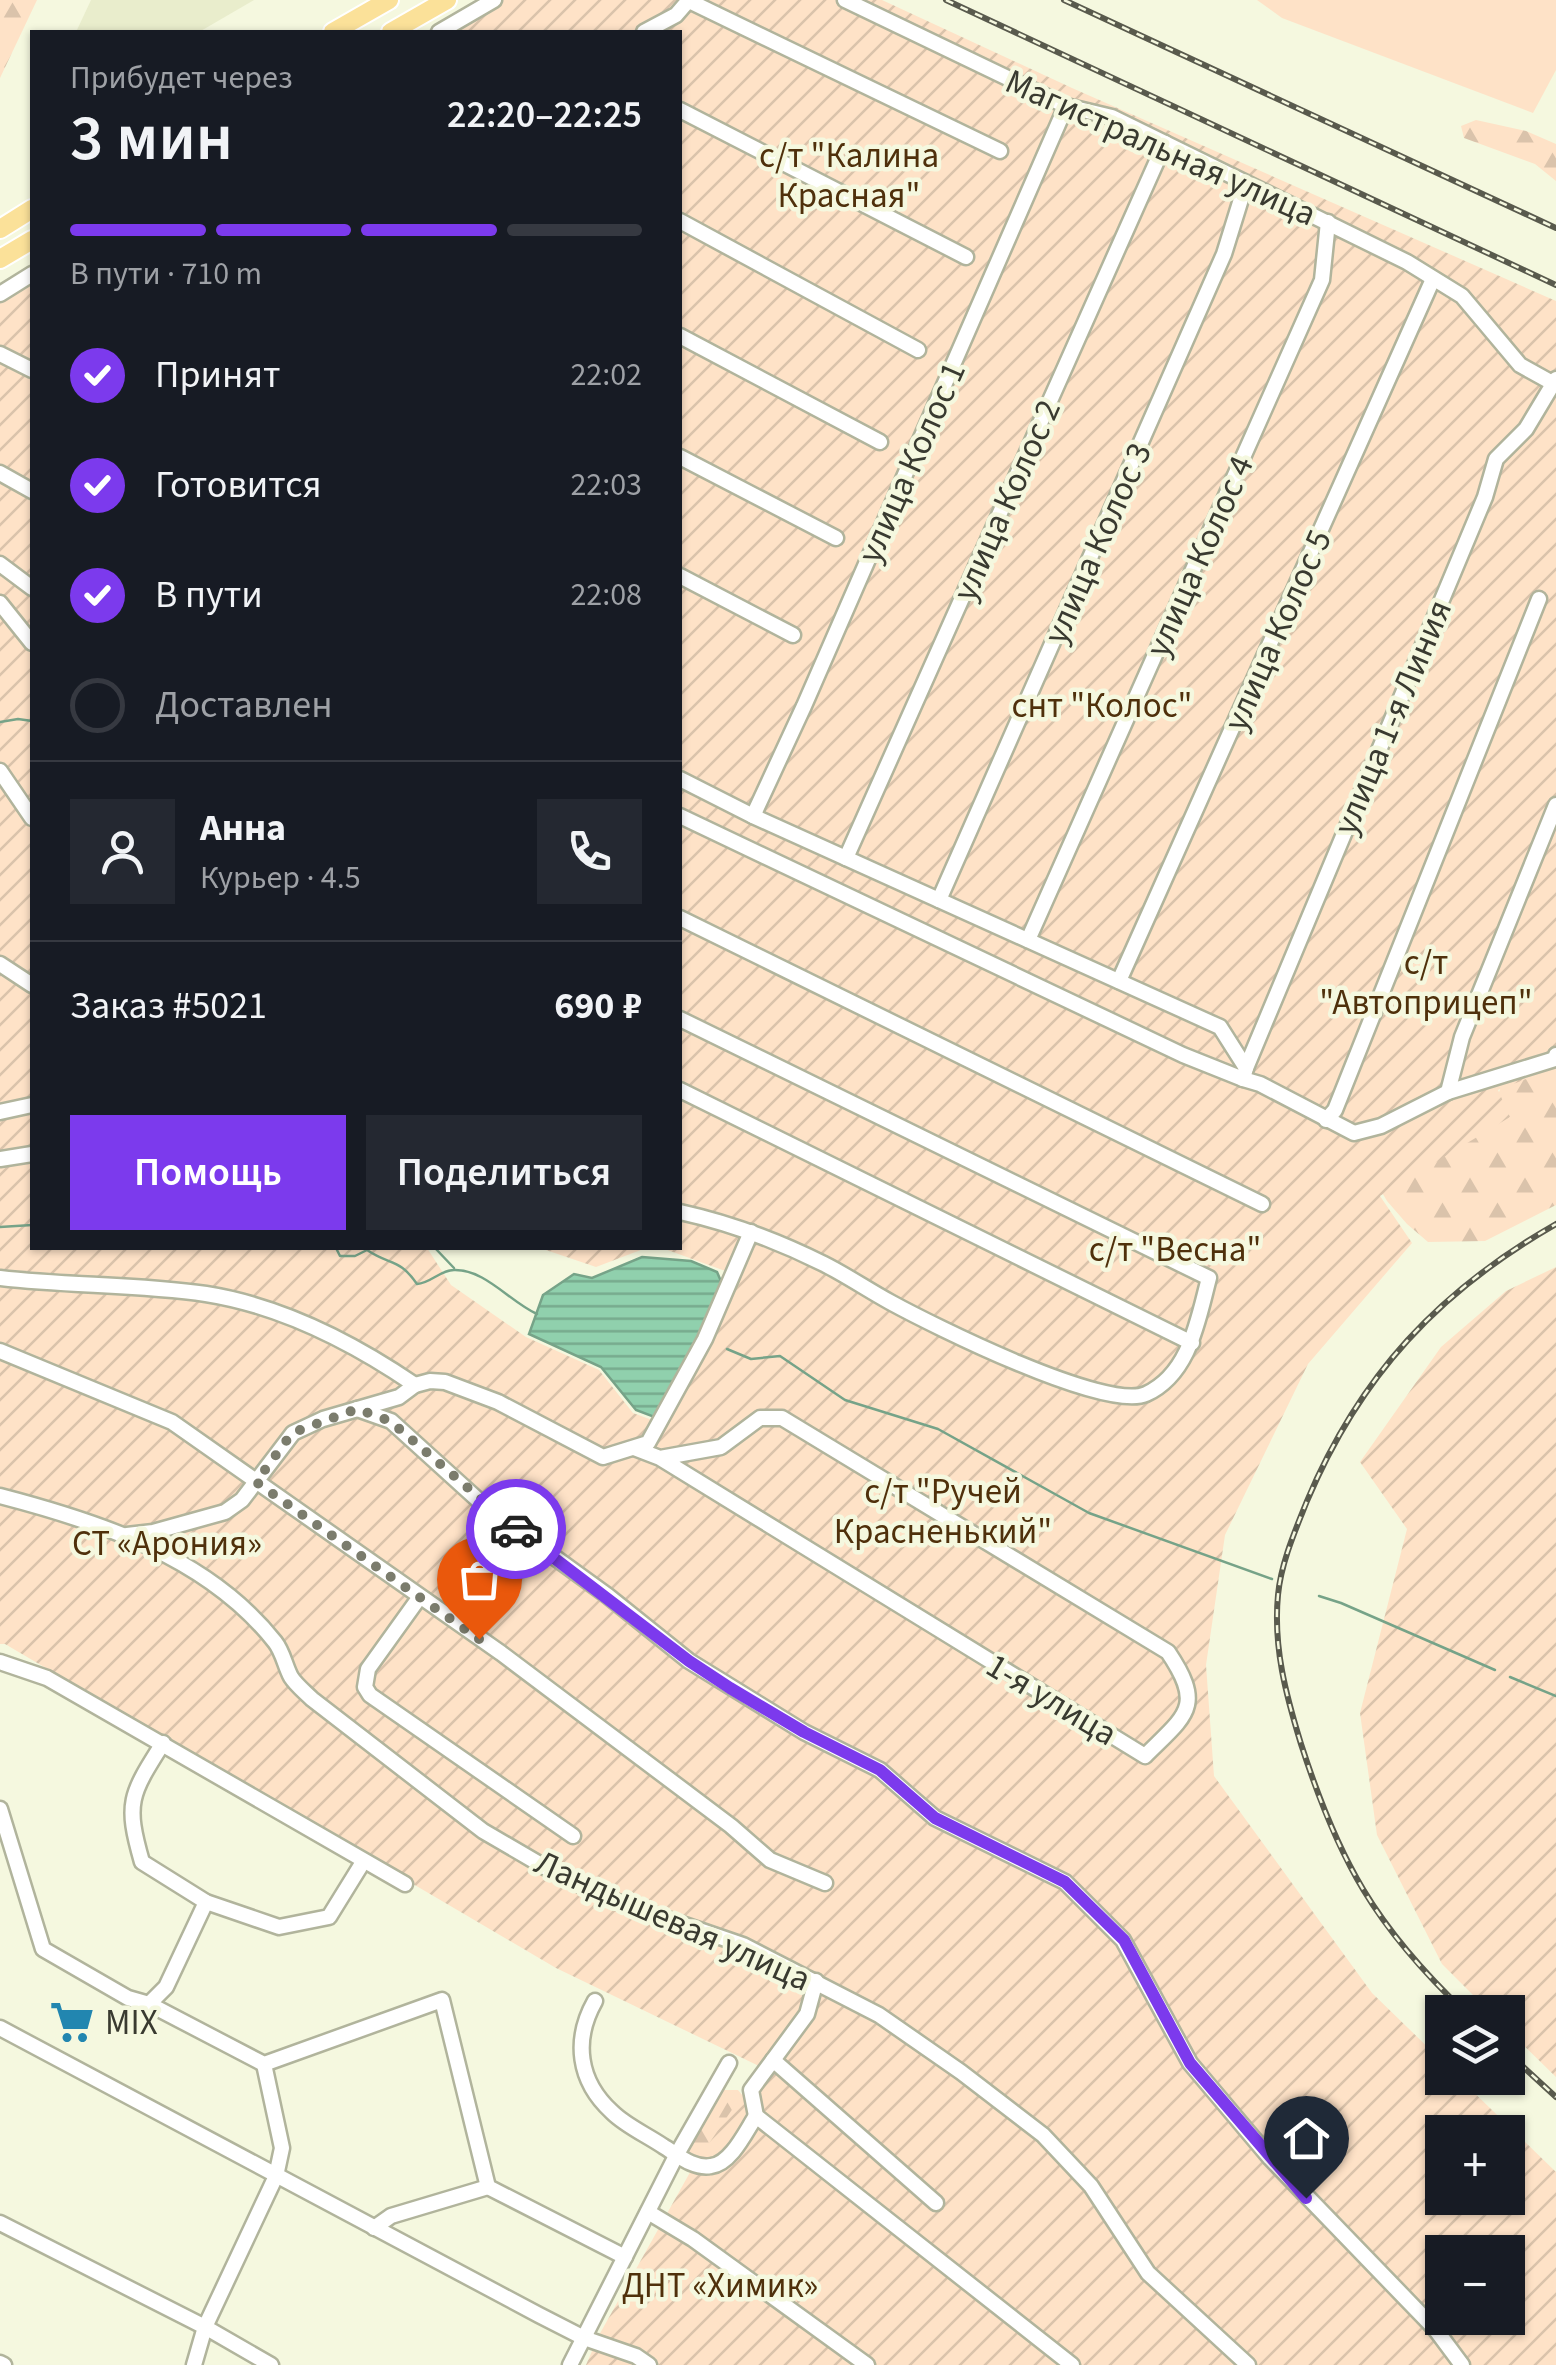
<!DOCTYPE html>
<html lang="ru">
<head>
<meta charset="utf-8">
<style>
  body { margin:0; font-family:"Source Sans 3",sans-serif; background:#242831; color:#f1f3f6; height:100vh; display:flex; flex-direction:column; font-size:38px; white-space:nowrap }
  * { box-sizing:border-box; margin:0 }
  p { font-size:32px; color:#9ea1a6 }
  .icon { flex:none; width:55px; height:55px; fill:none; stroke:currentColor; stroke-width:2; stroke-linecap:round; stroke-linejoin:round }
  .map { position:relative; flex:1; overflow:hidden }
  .panel { position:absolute; left:30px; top:30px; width:652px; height:1220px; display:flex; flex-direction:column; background:#171b24; border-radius:0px; box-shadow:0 2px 8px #0004 }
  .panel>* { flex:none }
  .tools { position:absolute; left:1425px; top:1995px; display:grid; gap:20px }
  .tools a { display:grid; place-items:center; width:100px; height:100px; border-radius:0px; background:#171b24; box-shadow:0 2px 8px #0004; font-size:50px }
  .pin { position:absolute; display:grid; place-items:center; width:85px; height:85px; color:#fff; margin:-102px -42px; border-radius:50% 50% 50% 0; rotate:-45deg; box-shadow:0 0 10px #0007 }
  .pin .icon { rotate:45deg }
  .courier { position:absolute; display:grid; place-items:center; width:100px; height:100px; margin:-50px; border:8px solid #7c3aed; border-radius:50%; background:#fff; color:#222; box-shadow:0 2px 12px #0007 }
  .summary em { font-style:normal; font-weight:600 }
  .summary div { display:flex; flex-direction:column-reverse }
  .summary { display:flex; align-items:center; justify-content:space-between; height:170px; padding:0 40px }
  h1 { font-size:65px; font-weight:600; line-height:75px }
  .bar { display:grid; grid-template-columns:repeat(4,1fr); gap:15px 10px; align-content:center; height:120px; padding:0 40px }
  .bar i { height:12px; border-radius:8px; background:#363941 }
  .bar .current { background:#7c3aed }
  .bar p { grid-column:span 4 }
  .line { display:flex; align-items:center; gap:25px; padding:0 40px; border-top:2px solid #363941 }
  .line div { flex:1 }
  .round { display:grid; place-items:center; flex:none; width:105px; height:105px; border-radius:0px; background:#242831 }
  ol { padding:0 40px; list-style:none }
  li { display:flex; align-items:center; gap:30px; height:110px }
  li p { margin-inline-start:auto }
  li .icon { padding:10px; border-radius:50%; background:#7c3aed; color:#fff; stroke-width:4 }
  li:last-child { color:#9ea1a6 }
  li i { width:55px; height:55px; border:5px solid #363941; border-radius:50% }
  .button { display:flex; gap:20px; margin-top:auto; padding:20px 40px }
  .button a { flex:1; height:115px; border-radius:0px; background:#7c3aed; color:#fff; font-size:40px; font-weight:600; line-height:115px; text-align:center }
  .button a+a { background:#242831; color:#f1f3f6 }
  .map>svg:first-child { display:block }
  .built { fill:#e9edcc }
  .green { fill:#fee2c7 }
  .forest { fill:url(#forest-firs) }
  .garden { fill:url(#garden-furrows); fill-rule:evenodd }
  .water { fill:url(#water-rules); stroke:#76a388; stroke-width:2.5 }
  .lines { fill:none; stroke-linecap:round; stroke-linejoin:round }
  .stream { stroke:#76a388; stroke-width:2.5 }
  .minor-casing { stroke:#b1b49c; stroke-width:19 }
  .major-casing { stroke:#fff; stroke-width:22 }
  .minor { stroke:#fff; stroke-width:14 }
  .major { stroke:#fbe199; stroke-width:18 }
  .rail-casing { stroke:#595a4d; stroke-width:6 }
  .rail { stroke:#f5f8df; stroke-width:2.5; stroke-dasharray:8; stroke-linecap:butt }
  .done { stroke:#7b7c6d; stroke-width:10; stroke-dasharray:0 18 }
  .route { stroke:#7c3aed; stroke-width:12 }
  .labels { text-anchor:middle; stroke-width:9; stroke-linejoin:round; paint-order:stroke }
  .street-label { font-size:35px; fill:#393a30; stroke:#f5f8df }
  .park-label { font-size:35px; fill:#4f300b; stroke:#f5f8df }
  .poi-label { font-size:35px; fill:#393a30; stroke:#f5f8df; text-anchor:start }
</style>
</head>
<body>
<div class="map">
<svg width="1556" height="2365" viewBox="0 0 1556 2365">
  <defs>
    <pattern id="forest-firs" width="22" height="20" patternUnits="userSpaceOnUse" patternTransform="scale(2.5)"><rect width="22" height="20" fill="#fee2c7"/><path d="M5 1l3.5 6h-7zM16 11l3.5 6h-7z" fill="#dac3ab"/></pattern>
    <pattern id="garden-furrows" width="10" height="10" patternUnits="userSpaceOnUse" patternTransform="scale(2.5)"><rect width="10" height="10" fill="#fee2c7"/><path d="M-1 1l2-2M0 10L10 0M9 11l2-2" fill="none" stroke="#dac3ab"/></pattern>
    <pattern id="water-rules" width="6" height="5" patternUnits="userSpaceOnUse" patternTransform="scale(2.5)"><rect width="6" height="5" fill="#90d0ad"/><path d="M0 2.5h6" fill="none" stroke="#77aa8d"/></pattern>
  </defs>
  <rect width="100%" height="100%" fill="#f5f8df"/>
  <polygon class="built" points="91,0 254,0 199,32 76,32"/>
  <polygon class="green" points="1257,0 1556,0 1556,70 1533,113 1282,18"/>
  <g class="forest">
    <polygon points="0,0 37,0 0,78"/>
    <polygon points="1476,120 1526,131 1556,144 1556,181 1535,164 1464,138 1461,126"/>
    <polygon points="1556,1067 1556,1205 1485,1241 1428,1242 1407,1224 1387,1201 1361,1157 1492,1110 1503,1082"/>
    <polygon points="720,2090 738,2090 743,2096 715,2159 691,2156 687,2150"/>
  </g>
  <g class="garden">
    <path d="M488 0H882L1072 88 1556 301V1067L1498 1090 1510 1117 1380 1196 1412 1243 1308 1364 1225 1535 1206 1665 1214 1776 1372 1993 1442 2061V2078H1459L1556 2172V2365H586L598 2337 693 2167 761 2067 556 1968 5 1644H0V298L32 278V1248H427L451 1285 526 1337 599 1370 633 1413 663 1424 739 1276 662 1248H680V32H434ZM1442 2132H1508V2198H1442ZM1442 2252H1508V2318H1442Z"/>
    <polygon points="540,1248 646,1248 596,1267"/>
    <polygon points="1556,1267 1556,2077 1508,2030 1508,2012 1490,2012 1442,1964 1377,1835 1360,1713 1407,1529 1360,1462 1441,1347 1506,1291"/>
  </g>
  <polygon class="water" points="642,1257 691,1261 717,1272 723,1286 657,1418 636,1410 601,1367 529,1334 543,1295 574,1274 592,1278"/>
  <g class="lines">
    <g class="stream">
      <polyline points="0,722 18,719 32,721"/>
      <polyline points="0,1227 32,1225"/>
      <path d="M336 1248 340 1256H355L367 1250C391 1266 399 1258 417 1284 431 1283 440 1270 454 1270 485 1269 510 1302 537 1314"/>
      <polyline points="435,1248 454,1268"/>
      <polyline points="727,1349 751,1359 780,1356 845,1400 938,1429 1089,1513 1272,1579"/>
      <polyline points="1319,1596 1341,1603 1495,1670"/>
      <polyline points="1510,1677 1556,1696"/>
    </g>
    <g class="minor-casing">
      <g id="minor">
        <polyline points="845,0 1066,106 1112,117 1407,262 1462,296 1520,365 1556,385"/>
        <polyline points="689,1 1000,151"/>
        <polyline points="439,32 494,0"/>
        <polyline points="644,32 676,15 689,0"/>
        <polyline points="680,110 966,257"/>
        <polyline points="680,221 918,350"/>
        <polyline points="0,294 32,274"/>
        <polyline points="680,336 880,442"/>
        <polyline points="0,354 32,370"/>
        <polyline points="680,457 836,538"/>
        <polyline points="0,473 32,491"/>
        <polyline points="0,564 32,588"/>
        <polyline points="680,576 793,635"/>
        <polyline points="0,603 32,643"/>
        <polyline points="0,771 32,818"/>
        <polyline points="680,779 753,816 1220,1027 1246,1068 1243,1079 1260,1084 1354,1133 1381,1126 1448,1092 1555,1059 1556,1055"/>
        <polyline points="680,816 1183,1055 1243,1079"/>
        <polyline points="753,816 804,706 1066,106"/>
        <polyline points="846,858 1165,143"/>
        <polyline points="939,900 1224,254 1246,183"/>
        <polyline points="680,918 1262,1204"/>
        <polyline points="1028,940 1322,280 1328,222"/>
        <polyline points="0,964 32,985"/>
        <polyline points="1119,981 1433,279"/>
        <path d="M680 1019 1209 1278C1198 1319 1190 1374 1146 1394 1106 1412 932 1325 890 1302 868 1290 846 1275 824 1264 778 1241 730 1223 680 1212"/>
        <polyline points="1246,1068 1485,497 1496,459 1526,429 1556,379"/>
        <polyline points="680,1090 1192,1343"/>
        <polyline points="1448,1092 1462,1037 1556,805"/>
        <polyline points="0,1112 32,1105"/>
        <polyline points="1326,1120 1335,1110 1539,599"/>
        <polyline points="0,1159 32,1154"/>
        <path d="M0 1278C68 1286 138 1284 206 1294 282 1306 352 1342 415 1385"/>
        <polyline points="0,1351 172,1422 501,1653 731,1826 770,1860 825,1883"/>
        <polyline points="357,1409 391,1421 488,1509 608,1596 689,1661 804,1732 880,1770 935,1818 1065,1882 1123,1940 1190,2063 1270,2158 1436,2330 1462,2365"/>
        <path d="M634 1448 660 1458 1145 1756C1186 1715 1205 1707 1168 1652L782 1418H760L721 1447 660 1458"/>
        <path d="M0 1496C100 1522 208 1557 275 1642 283 1652 285 1666 291 1677 296 1685 305 1692 312 1699L483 1831 555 1873 612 1900 743 1945 879 2015 961 2072 1043 2135 1091 2186 1148 2273 1248 2365"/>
        <polyline points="127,1535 153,1532 225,1512 242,1500 293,1433 323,1419 399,1397 415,1385 430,1381 445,1382 498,1402 603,1457 648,1443 705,1339 751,1232"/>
        <polyline points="419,1598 368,1669 365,1687 370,1695 573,1836"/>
        <polyline points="0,1662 47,1678 405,1884"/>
        <path d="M163 1743C130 1795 125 1803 142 1862L206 1902 279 1927 329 1917 363 1862"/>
        <polyline points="0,1809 43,1949 128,1998 149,2004 264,2064 442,2000 488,2187 625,2257"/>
        <path d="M595 2001C573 2040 578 2081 612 2112 626 2126 647 2135 663 2146 678 2155 693 2169 711 2166 731 2164 746 2131 756 2116"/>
        <polyline points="149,2004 166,1987 206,1902"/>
        <polyline points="0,2028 539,2315 584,2338 636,2356 649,2365"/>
        <polyline points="773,2060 936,2203"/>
        <polyline points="756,2116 1072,2365"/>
        <polyline points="756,2116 751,2090 807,2014 816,1981"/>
        <polyline points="648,2212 693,2239 867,2365"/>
        <polyline points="0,2223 205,2327 271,2365"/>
        <polyline points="374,2228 391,2216 488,2187"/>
        <polyline points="0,2363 4,2365"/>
        <polyline points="194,2365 205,2327 276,2176 282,2148 264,2064"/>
        <polyline points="570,2365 677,2154 729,2063"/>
      </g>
    </g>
    <g class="major-casing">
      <g id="major">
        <polyline points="333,32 389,0"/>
        <polyline points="391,32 447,0"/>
        <polyline points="0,229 32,209"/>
        <polyline points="0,259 32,240"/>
      </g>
    </g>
    <use href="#minor" class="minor"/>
    <use href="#major" class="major"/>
    <g class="rail-casing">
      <g id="rail">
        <polyline points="946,0 1556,285"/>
        <polyline points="1064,0 1556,228"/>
        <path d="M1465 2012C1375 1926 1339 1862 1301 1744 1286 1695 1273 1647 1278 1595 1281 1563 1295 1531 1307 1501 1360 1375 1439 1291 1556 1224"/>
        <polyline points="1508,2053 1556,2097"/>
      </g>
    </g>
    <use href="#rail" class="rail"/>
  </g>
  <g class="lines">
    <polyline class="done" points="479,1639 256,1482 292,1433 357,1409 390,1421 516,1529"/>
    <polyline class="route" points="516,1529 689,1661 730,1688 804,1732 880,1770 935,1818 1065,1882 1124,1940 1190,2063 1306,2198"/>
  </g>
  <defs>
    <g id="supermarket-bare" transform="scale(3.45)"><path d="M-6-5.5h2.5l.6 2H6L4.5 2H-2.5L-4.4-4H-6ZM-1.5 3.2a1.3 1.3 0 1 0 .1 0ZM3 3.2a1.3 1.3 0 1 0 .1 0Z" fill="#2286b0" stroke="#f5f8df" stroke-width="2.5" paint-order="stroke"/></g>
  </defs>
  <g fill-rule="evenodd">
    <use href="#supermarket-bare" x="72" y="2022"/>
  </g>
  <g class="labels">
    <g class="street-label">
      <text transform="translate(1161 147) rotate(24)" y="12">Магистральная улица</text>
      <text transform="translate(911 462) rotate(-66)" y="12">улица Колос 1</text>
      <text transform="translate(1006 500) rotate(-66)" y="12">улица Колос 2</text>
      <text transform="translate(1097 543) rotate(-66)" y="12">улица Колос 3</text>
      <text transform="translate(1199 556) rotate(-66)" y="12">улица Колос 4</text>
      <text transform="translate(1277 630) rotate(-66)" y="12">улица Колос 5</text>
      <text transform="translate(1392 717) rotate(-67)" y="12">улица 1-я Линия</text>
      <text transform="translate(1052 1699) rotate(31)" y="12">1-я улица</text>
      <text transform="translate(673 1920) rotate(24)" y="12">Ландышевая улица</text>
    </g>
    <g class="park-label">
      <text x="849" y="167">с/т "Калина<tspan x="849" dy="40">Красная"</tspan></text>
      <text x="1102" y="717">снт "Колос"</text>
      <text x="1426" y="974">с/т<tspan x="1426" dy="40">"Автоприцеп"</tspan></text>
      <text x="1175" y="1261">с/т "Весна"</text>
      <text x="943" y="1503">с/т "Ручей<tspan x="943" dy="40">Красненький"</tspan></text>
      <text x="167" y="1555">СТ «Арония»</text>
      <text x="720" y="2297">ДНТ «Химик»</text>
    </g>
    <g class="poi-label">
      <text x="105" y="2034">MIX</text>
    </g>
  </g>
</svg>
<div class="tools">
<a><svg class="icon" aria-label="layers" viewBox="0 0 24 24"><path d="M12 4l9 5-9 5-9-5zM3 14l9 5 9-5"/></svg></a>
<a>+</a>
<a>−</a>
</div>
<div class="pin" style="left:479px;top:1639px;background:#ea580c"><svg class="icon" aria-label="bag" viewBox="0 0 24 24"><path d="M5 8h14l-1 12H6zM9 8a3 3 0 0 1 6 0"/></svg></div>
<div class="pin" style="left:1306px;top:2198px;background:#1f2937"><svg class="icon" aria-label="home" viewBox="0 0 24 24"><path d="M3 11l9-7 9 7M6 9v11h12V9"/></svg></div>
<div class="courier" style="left:516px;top:1529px"><svg class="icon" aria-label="car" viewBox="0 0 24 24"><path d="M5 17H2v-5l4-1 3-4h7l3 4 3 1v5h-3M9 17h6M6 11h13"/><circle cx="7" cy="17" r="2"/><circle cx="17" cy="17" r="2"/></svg></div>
<section class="panel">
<div class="summary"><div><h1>3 мин</h1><p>Прибудет через</p></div><em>22:20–22:25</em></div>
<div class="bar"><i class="current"></i><i class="current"></i><i class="current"></i><i></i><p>В пути · 710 m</p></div>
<ol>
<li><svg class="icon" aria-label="check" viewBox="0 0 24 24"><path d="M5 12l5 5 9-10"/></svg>Принят<p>22:02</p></li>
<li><svg class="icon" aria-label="check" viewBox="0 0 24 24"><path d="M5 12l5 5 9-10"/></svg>Готовится<p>22:03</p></li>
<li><svg class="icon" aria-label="check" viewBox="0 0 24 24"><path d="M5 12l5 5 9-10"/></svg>В пути<p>22:08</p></li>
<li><i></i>Доставлен</li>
</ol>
<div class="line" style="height:180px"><a class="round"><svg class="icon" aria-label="person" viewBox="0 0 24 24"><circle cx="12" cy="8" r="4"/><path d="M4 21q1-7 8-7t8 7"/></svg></a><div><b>Анна</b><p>Курьер · 4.5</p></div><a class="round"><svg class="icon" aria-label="phone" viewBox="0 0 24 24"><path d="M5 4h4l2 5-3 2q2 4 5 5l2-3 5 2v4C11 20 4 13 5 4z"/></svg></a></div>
<div class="line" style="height:130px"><div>Заказ #5021</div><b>690 ₽</b></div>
<div class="button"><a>Помощь</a><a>Поделиться</a></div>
</section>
</div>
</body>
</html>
